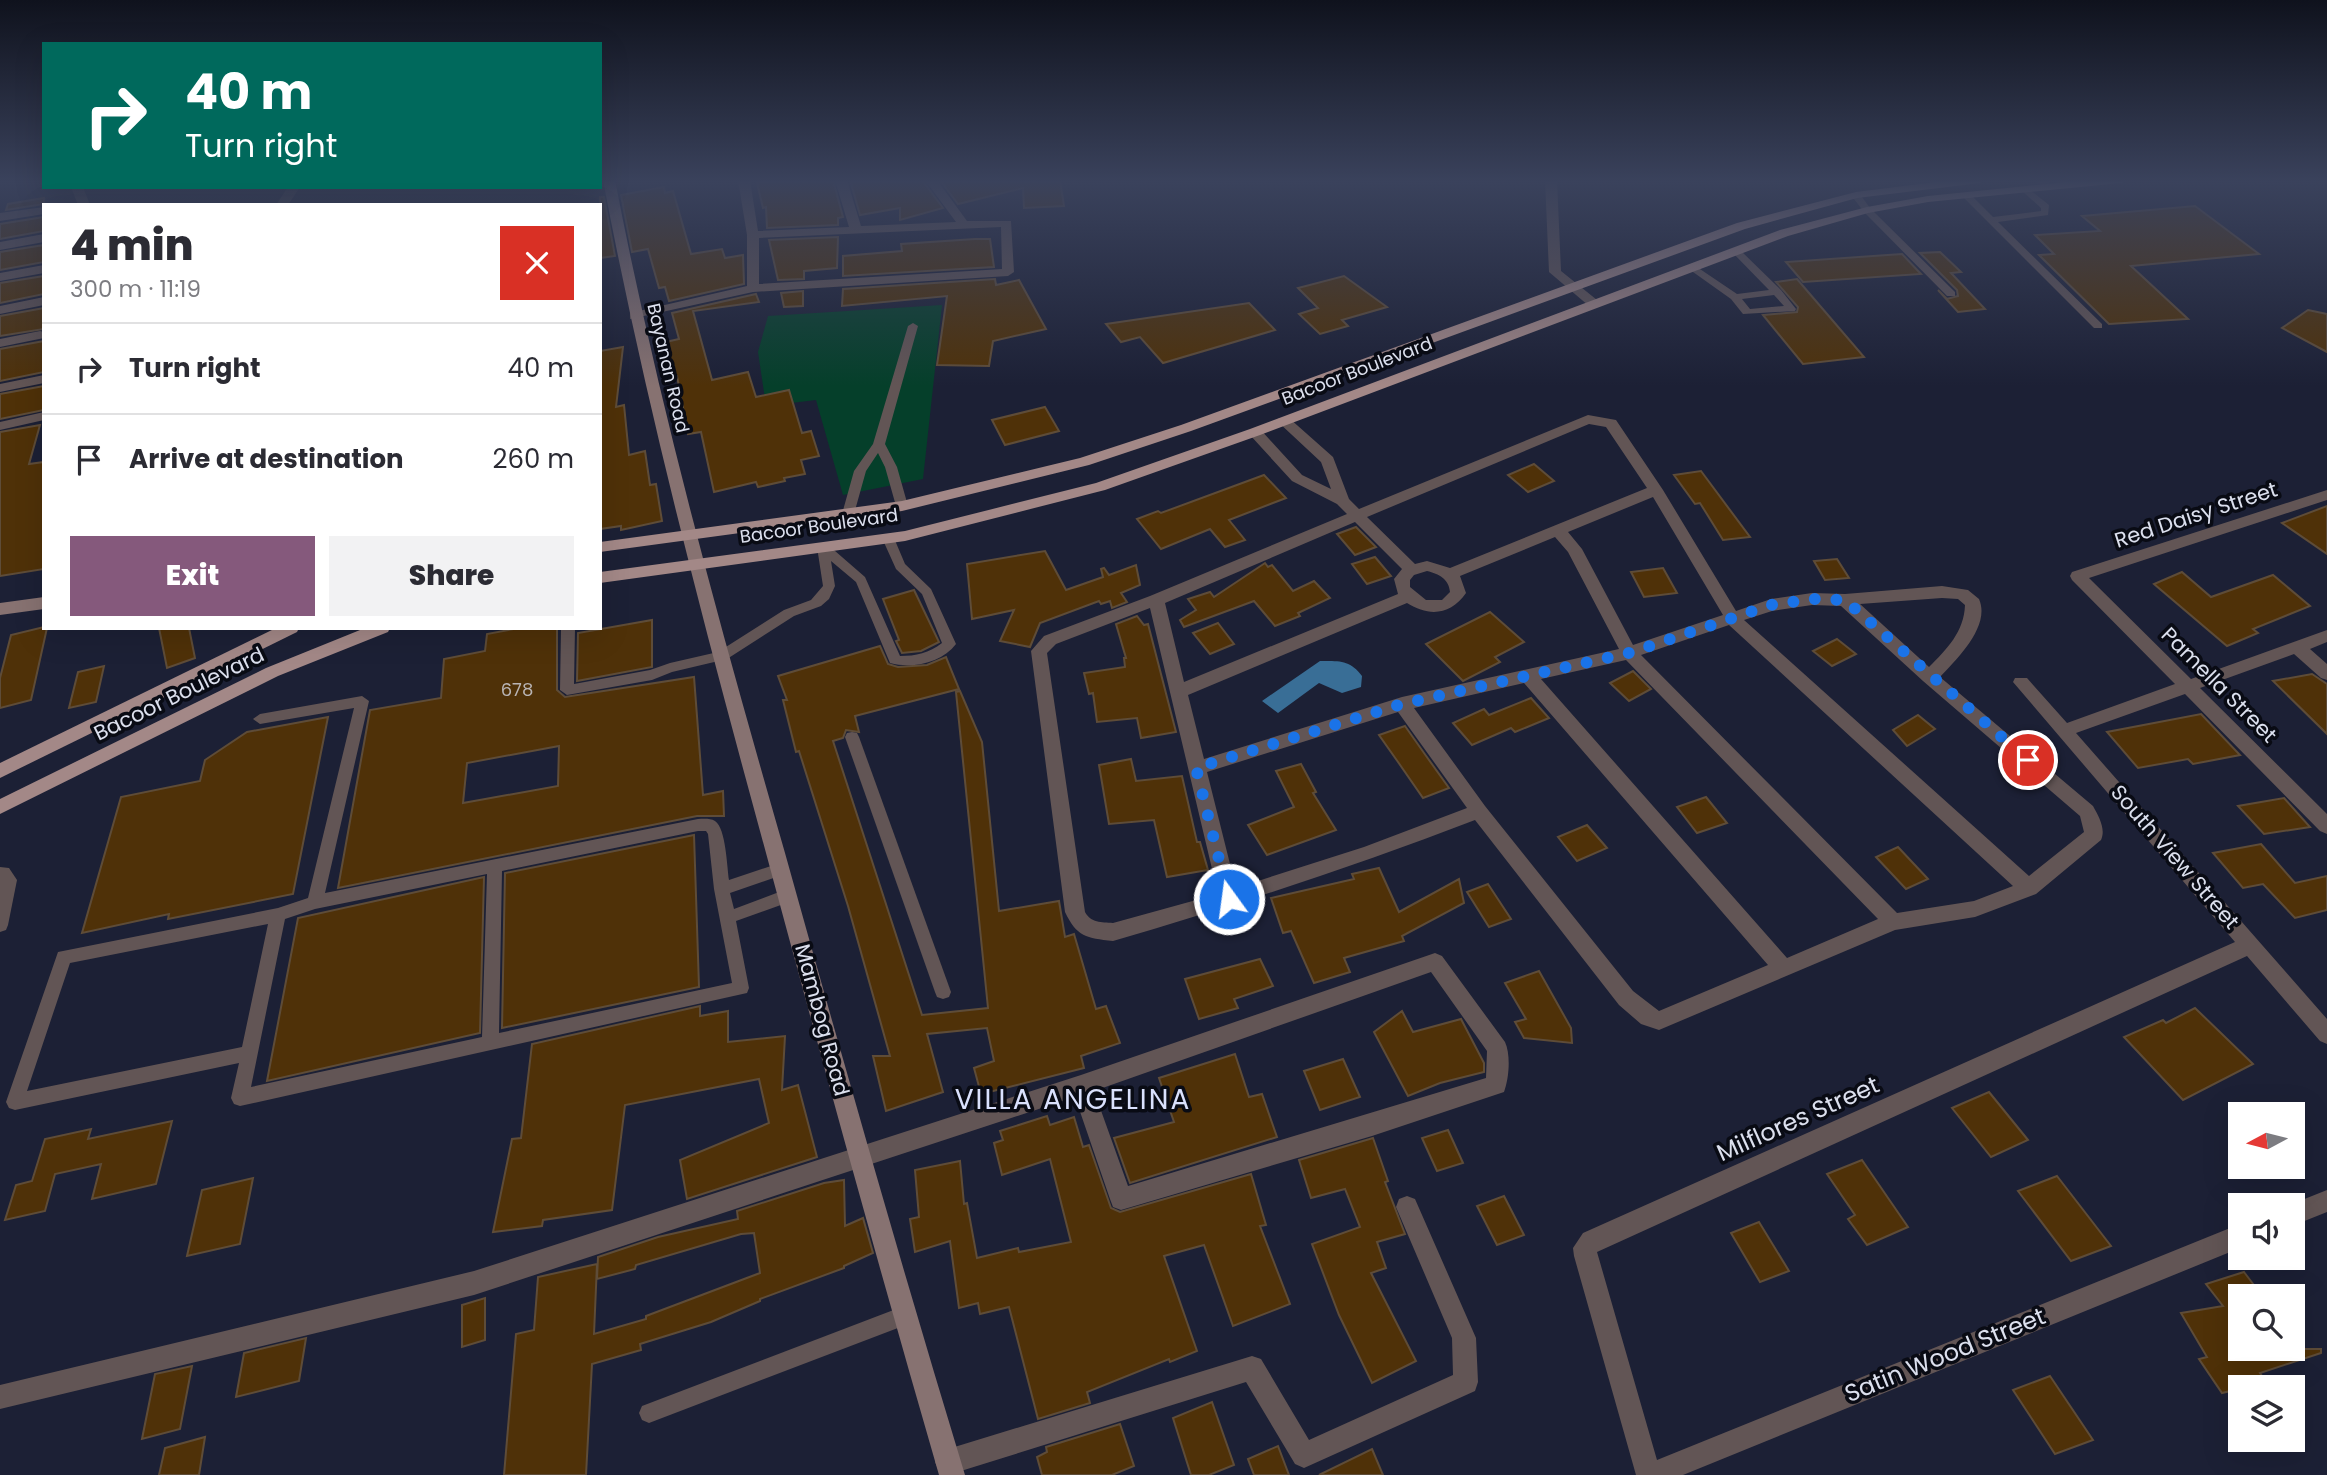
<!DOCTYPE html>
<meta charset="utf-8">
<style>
:root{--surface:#fff;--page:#f2f2f3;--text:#2b2b33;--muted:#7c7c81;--line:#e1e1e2;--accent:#85597c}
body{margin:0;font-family:Poppins,sans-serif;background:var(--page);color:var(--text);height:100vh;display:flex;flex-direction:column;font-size:26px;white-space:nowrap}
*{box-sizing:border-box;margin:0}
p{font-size:23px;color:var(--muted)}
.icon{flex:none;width:38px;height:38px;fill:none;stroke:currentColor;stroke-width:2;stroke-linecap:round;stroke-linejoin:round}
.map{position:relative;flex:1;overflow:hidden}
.drawer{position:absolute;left:42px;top:203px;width:560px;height:427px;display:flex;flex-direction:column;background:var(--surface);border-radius:0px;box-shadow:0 7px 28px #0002}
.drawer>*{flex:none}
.guide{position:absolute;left:42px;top:42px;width:560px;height:147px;border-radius:0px;box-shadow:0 7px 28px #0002;background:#00695c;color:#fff;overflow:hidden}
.needle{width:46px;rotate:263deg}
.fabs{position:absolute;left:2228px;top:1102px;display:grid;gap:14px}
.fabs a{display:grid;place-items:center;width:77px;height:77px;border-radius:0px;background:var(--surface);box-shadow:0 7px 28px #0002;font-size:35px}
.pin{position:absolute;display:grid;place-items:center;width:60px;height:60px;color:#fff;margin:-30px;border:4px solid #fff;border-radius:50%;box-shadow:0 2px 7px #0007}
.me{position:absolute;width:77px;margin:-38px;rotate:346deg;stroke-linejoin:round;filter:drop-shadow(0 0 5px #0008)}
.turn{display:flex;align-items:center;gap:24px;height:147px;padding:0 28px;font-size:32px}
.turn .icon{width:91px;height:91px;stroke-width:2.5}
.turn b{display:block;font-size:49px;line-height:60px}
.round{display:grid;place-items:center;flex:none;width:74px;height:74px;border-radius:0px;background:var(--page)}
.summary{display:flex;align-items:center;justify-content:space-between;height:119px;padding:0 28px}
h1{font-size:42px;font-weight:800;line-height:52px}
.action{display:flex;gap:14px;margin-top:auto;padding:14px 28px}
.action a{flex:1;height:80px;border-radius:0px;background:var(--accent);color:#fff;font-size:28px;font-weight:800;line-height:80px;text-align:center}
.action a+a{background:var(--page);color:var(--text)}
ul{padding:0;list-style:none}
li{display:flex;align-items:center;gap:21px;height:91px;padding:0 28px;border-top:2px solid var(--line)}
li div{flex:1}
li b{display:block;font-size:26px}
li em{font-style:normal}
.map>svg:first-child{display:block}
</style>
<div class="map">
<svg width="2327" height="1475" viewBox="0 0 2327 1475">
<rect width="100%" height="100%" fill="#1c2035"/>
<path fill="#053f2a" d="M942,305L923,479L843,495L816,400L766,406L758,352L768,316Z"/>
<path fill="#396e96" d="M1320,661C1340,661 1350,660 1362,676L1361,687L1342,693L1319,683L1278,713L1262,701Z"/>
<g fill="#4f3108" stroke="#5e4c38" stroke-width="2" fill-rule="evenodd">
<path d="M775,180H833L843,217L838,218V225L767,228L766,207L763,208L757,183Z"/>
<path d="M850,180H922L943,208L900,220V208L860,215Z"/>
<path d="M940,180H1060L1064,206L1024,208L1023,188L958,204Z"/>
<path d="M664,187L665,193L673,191L691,254L722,249L725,258L743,255L744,284L669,301L665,287L659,288L648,249L632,252L621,195Z"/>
<path d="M600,197H604L615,256L600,258Z"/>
<path d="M44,198V204L6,210L8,204Z"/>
<path d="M2195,206L2259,254L2131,266L2188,319L2109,324L2039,255L2054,254L2035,235L2100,231L2082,216Z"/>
<path d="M44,217V231L0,239V224Z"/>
<path d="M838,237L837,268L804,271V279L778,280L769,240Z"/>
<path d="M975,239H990L994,267L843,276V256L902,251L901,244Z"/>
<path d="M44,245V262L0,270V252Z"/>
<path d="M1940,252L1961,272L1951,273L1985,309L1958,312L1938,290L1947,299L1958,296L1957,290L1920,253Z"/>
<path d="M1902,254L1921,274L1803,282L1786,262Z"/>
<path d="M44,276V294L0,303V283Z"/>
<path d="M1344,276L1387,307L1342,320L1348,326L1320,334L1299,314L1318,308L1298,288Z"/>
<path d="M995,279L996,285L1019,280L1046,329L993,341L989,366L937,365L947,296L842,306L843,289Z"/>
<path d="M1797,279L1864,357L1803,364L1763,315L1797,312L1798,307L1776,282Z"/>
<path d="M803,291V306L784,307L781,293Z"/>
<path d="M756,294L759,302L693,311L712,380L748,372L756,397L789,390L802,433L811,431L819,456L801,460L805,474L784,478L785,481L758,487L756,482L714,492L701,432L688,434L677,376L669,377L661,343L679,339L672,313Z"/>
<path d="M1249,303L1275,330L1163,363L1140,337L1121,342L1106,324Z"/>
<path d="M44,308V329L0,336V316Z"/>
<path d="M2308,310L2327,314V352L2282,328Z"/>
<path d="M44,341V372L0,381V349Z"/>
<path d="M623,347L616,407L624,405L629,455L645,451L650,485L656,484L662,521L621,530V526L600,529V351Z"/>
<path d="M44,386V410L0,419V394Z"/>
<path d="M1045,407L1059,431L1005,445L992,420Z"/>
<path d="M40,425L29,464L44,462V569L0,576V432Z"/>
<path d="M1534,464L1554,481L1528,492L1508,475Z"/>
<path d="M1701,471L1750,537L1723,540L1700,503L1695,504L1674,475Z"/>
<path d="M1264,475L1286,498L1229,520L1245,540L1225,547L1210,529L1161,549L1137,519L1158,511L1161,513Z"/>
<path d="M2327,506V554L2282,523Z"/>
<path d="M1356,527L1376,547L1355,555L1337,534Z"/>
<path d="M1045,551L1066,590L1103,577L1101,569L1104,568L1109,575L1136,565L1140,585L1121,593L1127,602L1112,608L1110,601L1101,604L1099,601L1040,623L1030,647L1000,641L1014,610L972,619L967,564Z"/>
<path d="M1375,557L1391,576L1367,584L1352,564Z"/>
<path d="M1837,559L1849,578L1825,580L1814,561Z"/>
<path d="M1265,563L1268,567L1272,565L1293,591L1314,581L1330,598L1298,613L1300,616L1275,626L1254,601L1184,627L1180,620L1196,610L1188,599L1210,592L1214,597Z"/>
<path d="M1663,568L1677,593L1644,597L1631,572Z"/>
<path d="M2182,572L2211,597L2273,575L2310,606L2253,629L2258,633L2227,646L2154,584Z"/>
<path d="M914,590L939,642L921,651L902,653L896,641L899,640L883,599Z"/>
<path d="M1490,612L1524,642L1495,657L1500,662L1463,681L1426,644Z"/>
<path d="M1137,616L1144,625L1148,624L1176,732L1141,738L1137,718L1097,722L1093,693L1089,694L1084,673L1125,667L1124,658H1126L1116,624Z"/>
<path d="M652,620V667L577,681L578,633Z"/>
<path d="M1218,623L1234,644L1210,654L1193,633Z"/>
<path d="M44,627L47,628L31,700L0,708V678L11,635Z"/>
<path d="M159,628H189L195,658L167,668Z"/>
<path d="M519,628H557V690L565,697L694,677L703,795L723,791L724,816H697L338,888L370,710L441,698L444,659L485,651L487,634ZM559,746L558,786L463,803L467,763Z"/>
<path d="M1837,639L1856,654L1832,666L1813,651Z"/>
<path d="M880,646L888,664L898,667L927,665L946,657L959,689L855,716L859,732L846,730L843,738L833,741L922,1015L988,1008L956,692L960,691L982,742L999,911L1059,901L1065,937L1074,934L1096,1009L1106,1006L1120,1043L1081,1056L1084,1068L981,1094L974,1068L994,1061L987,1028L927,1034L943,1092L886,1111L873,1056H890L848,906L799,751L796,752L783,700H787L778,676Z"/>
<path d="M104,666L96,702L69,708L78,672Z"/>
<path d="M1633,671L1651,689L1629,701L1610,683Z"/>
<path d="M2312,674L2327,684V734L2273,681Z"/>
<path d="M1531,698L1549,718L1515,732L1511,728L1472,745L1453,723L1484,709L1489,715Z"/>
<path d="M2201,714L2240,755L2193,764L2188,759L2138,768L2107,732Z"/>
<path d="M1918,715L1935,729L1907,746L1893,730Z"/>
<path d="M328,717L293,894L168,919L169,914L82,933L121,797L200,781L205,760L247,732Z"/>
<path d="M1405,726L1424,753L1449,788L1423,798L1398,762L1379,735Z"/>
<path d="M1131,759L1136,781L1182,776L1197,842H1200L1208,870L1167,877L1154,820L1109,824L1099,765Z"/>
<path d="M1301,764L1316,792L1313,793L1336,830L1267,855L1248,825L1294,807L1276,771Z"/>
<path d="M1706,797L1727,823L1697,833L1677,807Z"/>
<path d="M2284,798L2310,827L2264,834L2238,806Z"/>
<path d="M1587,825L1607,848L1577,861L1558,837Z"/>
<path d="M694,835L699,987L502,1028L505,873Z"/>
<path d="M2261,844L2295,883L2327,876V910L2295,918L2263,884L2243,888L2213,853Z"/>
<path d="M1898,847L1928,879L1906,889L1876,857Z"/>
<path d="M1379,868L1399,912L1459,879L1464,903L1402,936L1404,941L1344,958L1350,972L1314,983L1291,931L1283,933L1271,898L1354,879L1352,874Z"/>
<path d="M484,877L480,1033L267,1081L298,918Z"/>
<path d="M1488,884L1511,919L1489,927L1467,892Z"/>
<path d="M1260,959L1273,986L1234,999L1238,1008L1199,1019L1185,979Z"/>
<path d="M1539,971L1571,1028L1572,1043L1524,1038L1515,1022L1526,1019L1505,983Z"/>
<path d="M700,1006V1016L728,1011V1042L785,1036L782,1090L798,1085L817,1157L687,1199L680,1160L769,1123L759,1079L625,1105L612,1210L543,1220L542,1226L493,1232L512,1139L521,1138L532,1044Z"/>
<path d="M2195,1008L2253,1064L2183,1100L2124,1037L2163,1020L2166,1023Z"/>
<path d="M1402,1011L1413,1032L1461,1019L1484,1063V1072L1440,1083L1408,1096L1374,1032Z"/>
<path d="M1235,1054L1249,1097L1262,1094L1277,1137L1130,1183L1114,1138L1174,1122L1159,1078Z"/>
<path d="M1343,1059L1360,1097L1320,1110L1304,1071Z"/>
<path d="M1989,1092L2028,1140L1991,1157L1952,1108Z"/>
<path d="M1047,1116L1050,1125L1074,1117L1083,1147L1089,1145L1111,1208L1120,1212L1251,1174L1266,1225L1260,1226L1290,1304L1233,1326L1204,1245L1164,1256L1197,1351L1170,1362L1169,1359L1087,1392L1090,1403L1038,1419L1009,1307L980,1314L978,1303L959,1308L950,1241L915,1252L910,1219L919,1217L915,1170L960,1161L964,1204L967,1203L977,1258L1018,1248L1019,1252L1071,1242L1050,1159L1002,1175L994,1143L1003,1140L1000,1131Z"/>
<path d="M172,1121L156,1184L92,1199L101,1164L55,1174L45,1211L5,1220L16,1185L32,1181L45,1139L91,1129L88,1139Z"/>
<path d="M1448,1130L1463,1163L1437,1171L1422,1138Z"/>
<path d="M1373,1138L1388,1181L1385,1182L1405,1234L1377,1242L1386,1268L1371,1273L1416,1361L1372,1383L1339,1315L1312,1244L1360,1227L1345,1189L1311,1198L1299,1160Z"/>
<path d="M1862,1160L1908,1227L1867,1245L1848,1219L1855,1215L1827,1174Z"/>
<path d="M2057,1176L2111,1246L2071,1261L2018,1191Z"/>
<path d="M253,1178L240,1244L187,1256L202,1190Z"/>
<path d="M844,1180L845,1226L863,1218L873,1253L844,1266V1268L760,1299V1301L711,1322L640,1344L641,1350L592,1364L586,1475H504L516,1334L534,1330L538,1277L597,1264L594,1334L646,1319V1316L760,1273L754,1233L741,1234L636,1265L635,1269L597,1279L598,1257L658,1237L738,1219L737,1211L824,1183Z"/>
<path d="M1504,1196L1524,1235L1497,1245L1477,1206Z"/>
<path d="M1759,1222L1789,1271L1760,1282L1731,1233Z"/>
<path d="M2244,1272L2263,1297H2240V1349H2321V1353L2260,1373L2266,1382L2222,1393L2199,1359L2207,1357L2181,1313L2223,1306L2206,1284Z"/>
<path d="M485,1298V1340L462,1347V1305Z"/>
<path d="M306,1338L299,1381L236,1397L244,1353Z"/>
<path d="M192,1366L180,1429L142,1439L155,1374Z"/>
<path d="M2050,1376L2093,1440L2055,1454L2013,1390Z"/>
<path d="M1212,1402L1234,1465L1209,1475H1191L1173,1418Z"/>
<path d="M1120,1424L1134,1466L1112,1475H1042L1037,1457L1047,1452L1046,1447Z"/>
<path d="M205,1437L199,1475H159L165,1448Z"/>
<path d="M1278,1446L1289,1475H1254L1248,1459Z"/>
<path d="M1372,1449L1383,1475H1319Z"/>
</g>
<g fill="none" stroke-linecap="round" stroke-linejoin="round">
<g fill="#625555" fill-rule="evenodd">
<path d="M2034,180H2045L2054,187L2046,189Z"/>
<path d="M2025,186L2049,205L2048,215L1998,222L2102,324V328H2094L1962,196L1970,194L1993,217L2041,211V208L2020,189Z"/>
<path d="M1853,193H1859L1870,208L1955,292V296H1947L1864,212L1851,195Z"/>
<path d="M1732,248H1738L1781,290L1796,309L1795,311L1743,314L1731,299L1686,267L1694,265L1737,294L1769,290L1732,252ZM1774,295L1784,306L1750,309L1742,299Z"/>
<path d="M913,323L918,326L885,444L897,467L908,506L902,510L896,506L885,467L878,453L866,471L854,514L848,518L844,517L842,514L854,471L873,444L908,326Z"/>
<path d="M888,534L894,538L905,564L931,589L956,644C942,663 912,669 890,663L856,582L831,561L835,586L829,599L821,606L794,616L727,659L672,672L652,680L567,695L560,690L561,628H575L574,684L650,670L670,663L718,652L784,610L811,600L823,586L817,547L823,543L827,544L865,577L900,656C916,656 929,653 942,643L922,594L896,569L882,538Z"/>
<path d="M362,696L369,701L325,893L698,819C703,819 710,818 715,821C726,828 727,867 729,880L780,863L785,864L788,869L785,874L730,893L734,909L787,889L792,891L795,896L792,901L736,921L749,988L747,993L240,1106L234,1104L231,1098L239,1063L15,1110L9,1108L6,1102L58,952L278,908L308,898L354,708L260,724L253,719L260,714ZM698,831H706L708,834L714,889L732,983L499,1033L502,871ZM487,874L482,1037L251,1087L285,919L315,909ZM268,924L242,1047L27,1091L70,963Z"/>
<path d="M852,732L857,733L859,737L951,992L949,997L943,999L937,997L935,992L845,737L847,733Z"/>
<path d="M0,867L9,868L17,880L8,925L6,930L0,932Z"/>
<path d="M904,1306L911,1309L914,1316L911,1323L649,1423L642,1420L639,1413L642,1406Z"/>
</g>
<g fill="#625555" fill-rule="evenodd">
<path d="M738,180H750L758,231L849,227L835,180H847L861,226L956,222L925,180H937L967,221H1011L1014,272L1008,276L753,292L630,319V313L747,286V235ZM1001,227L1002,269L759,284V238Z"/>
<path d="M1545,180H1557L1561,271L1597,300V306H1589L1549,272Z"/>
<path d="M71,187H83L90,205H78Z"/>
<path d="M288,187H300L288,205H276Z"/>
<path d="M44,207V214L0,221V213Z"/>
<path d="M44,234V242L0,250V242Z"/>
<path d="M44,265V273L0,281V273Z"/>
<path d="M44,297V305L0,314V306Z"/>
<path d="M40,331L44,332V338L0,347V339Z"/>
<path d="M44,375V383L0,392V384Z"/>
<path d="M44,412V420L0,430V422Z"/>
<path d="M1588,415L1616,420L1663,490L1736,611L1771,599L1812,593L1845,594L1942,586L1968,590L1979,599C1991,626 1957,659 1940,677L2093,806C2099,817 2106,829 2101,840L2036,894L1975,917L1895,930L1659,1030L1641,1024L1619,1005L1475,820C1356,866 1236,905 1113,941C1086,938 1077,937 1065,912L1031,651L1044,636L1150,596L1347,514L1337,504L1292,481L1250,435V429H1260L1302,475L1331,489L1321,462L1277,421L1279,418H1289L1333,457L1349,499L1359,509ZM1589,424L1606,427L1647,488L1450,568L1427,561L1415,564L1367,517ZM1653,497L1723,615L1633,645L1582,549L1568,532ZM1355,522L1402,569L1394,579L1398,594L1184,682L1165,603ZM1555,537L1568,552L1619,649L1402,697L1204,759L1188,695L1407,603C1429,617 1451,615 1466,593L1460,576ZM1427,571C1439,574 1449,579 1450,592L1442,600H1426L1410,587V580L1414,575ZM1942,598L1958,599L1965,605C1964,632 1947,649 1929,667L1860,604ZM1812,605L1841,606L1923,681L2080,816L2084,832L2029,876L1744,620L1772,611ZM1150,608L1218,894L1113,923C1101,922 1091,923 1085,912L1047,653L1056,644ZM1729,625L2013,886L1974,901L1897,913L1641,655ZM1626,660L1878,919L1787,958L1541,679ZM1524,683L1768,965L1659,1011L1633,991L1485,806L1414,708ZM1398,712L1467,808L1364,847L1236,888L1207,772Z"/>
<path d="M2327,490V500L2089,578L2191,679L2327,630V642L2310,649L2327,664V680L2321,678L2294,654L2200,688L2327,814V834L2320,831L2185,694L2076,733L2327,1019V1044L2320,1041L2247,956L1597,1252L1657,1460L2240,1224V1248L1683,1475H1636L1574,1256L1573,1248L1583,1233L2235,942L2013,682L2015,678H2027L2067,723L2175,684L2072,580L2070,576L2072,572Z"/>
<path d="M1435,953L1442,956L1505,1042C1511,1055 1509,1079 1504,1092L1372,1136L1121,1210L1113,1207L1110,1199L1075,1097L474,1295L0,1409V1385L474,1271L1081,1075ZM1431,972L1487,1051L1486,1078L1128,1186L1094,1091Z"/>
<path d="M2327,1190V1212L2292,1226V1206H2287Z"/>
<path d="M1407,1196L1415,1199L1476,1338L1478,1382L1475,1391L1304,1468L1295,1464L1246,1382L948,1475L939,1471L935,1462L939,1453L948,1449L1252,1356L1261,1359L1309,1440L1453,1375L1452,1338L1396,1207L1399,1199Z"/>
</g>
<g fill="#877271" fill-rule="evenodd">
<path d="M603,180H615C659,408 721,630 785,853C843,1061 902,1268 965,1475H939C879,1268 822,1061 766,853C705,630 646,407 603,180Z"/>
<path d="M44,597V609L0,615V603Z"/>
</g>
<g fill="#a38887" fill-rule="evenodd">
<path d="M1952,180H1986L1980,183L1857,198L1745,229L1191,431L1089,465L902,511L600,552V542L902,501L1080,458L1181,425L1737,223L1856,192Z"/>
<path d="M2087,180H2127L2121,183L1928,202L1868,213L1788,236L1260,435L1105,490L905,541L600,583V572L905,531L1096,483L1250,429L1780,230L1867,207L1928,196Z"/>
<path d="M276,628H299L297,632L0,778V763Z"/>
<path d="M365,628H390L388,632L278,676L0,814V799L266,668Z"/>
</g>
</g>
<linearGradient id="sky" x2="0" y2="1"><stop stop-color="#0f121d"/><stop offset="0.47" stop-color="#3a425c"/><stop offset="1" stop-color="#3a425c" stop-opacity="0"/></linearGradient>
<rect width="2327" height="386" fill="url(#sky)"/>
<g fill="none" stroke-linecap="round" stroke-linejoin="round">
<path stroke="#1a73e8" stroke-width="12" stroke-dasharray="0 21.6" d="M1229,899L1196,768L1402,704L1629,653L1771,605L1812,599L1845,600L2028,760"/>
</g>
<g text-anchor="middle" stroke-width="7" stroke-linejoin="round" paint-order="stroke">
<g font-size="18" fill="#dce0ee" stroke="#090b14">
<text transform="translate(668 368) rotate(77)" y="6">Bayanan Road</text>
<text transform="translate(1357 371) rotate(-21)" y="6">Bacoor Boulevard</text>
<text transform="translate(819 526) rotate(-8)" y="6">Bacoor Boulevard</text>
</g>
<g font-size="18" fill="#b9b4b4">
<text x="517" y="696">678</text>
</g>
<g font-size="21" fill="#dce0ee" stroke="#090b14">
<text transform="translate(2196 515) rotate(-18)" y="7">Red Daisy Street</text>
<text transform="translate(2219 685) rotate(45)" y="7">Pamella Street</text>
<text transform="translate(179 694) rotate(-26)" y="7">Bacoor Boulevard</text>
<text transform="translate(2175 857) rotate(49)" y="7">South View Street</text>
<text transform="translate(822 1020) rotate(75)" y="7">Mambog Road</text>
</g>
<g font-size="24" fill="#dce0ee" stroke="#090b14">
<text transform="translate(1798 1119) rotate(-24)" y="8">Milflores Street</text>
<text transform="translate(1945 1355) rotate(-22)" y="8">Satin Wood Street</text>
</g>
<g font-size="28" letter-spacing="2" fill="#dae1fd" stroke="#090b14">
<text x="1073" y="1109">VILLA ANGELINA</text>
</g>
</g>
</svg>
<div class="fabs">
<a><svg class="needle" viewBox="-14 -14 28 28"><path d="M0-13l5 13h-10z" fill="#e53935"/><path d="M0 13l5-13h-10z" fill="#7c7c81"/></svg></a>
<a><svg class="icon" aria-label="sound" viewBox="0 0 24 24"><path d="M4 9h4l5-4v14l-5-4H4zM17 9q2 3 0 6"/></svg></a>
<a><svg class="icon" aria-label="search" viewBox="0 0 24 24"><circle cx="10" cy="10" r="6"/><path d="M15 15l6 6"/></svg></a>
<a><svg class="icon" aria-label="layers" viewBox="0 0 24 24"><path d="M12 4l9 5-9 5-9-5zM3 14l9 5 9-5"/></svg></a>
</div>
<div class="pin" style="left:2028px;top:760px;background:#d93025"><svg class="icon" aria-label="arrive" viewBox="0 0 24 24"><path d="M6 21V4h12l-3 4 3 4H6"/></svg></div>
<svg class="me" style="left:1229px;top:899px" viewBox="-20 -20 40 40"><circle r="17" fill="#1a73e8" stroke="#fff" stroke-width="3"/><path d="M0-11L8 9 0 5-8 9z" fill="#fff"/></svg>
<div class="guide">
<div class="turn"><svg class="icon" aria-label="right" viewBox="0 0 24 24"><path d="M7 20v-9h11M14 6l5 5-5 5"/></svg><div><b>40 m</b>Turn right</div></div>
</div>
<section class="drawer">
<div class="summary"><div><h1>4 min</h1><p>300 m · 11:19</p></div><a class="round" style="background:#d93025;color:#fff"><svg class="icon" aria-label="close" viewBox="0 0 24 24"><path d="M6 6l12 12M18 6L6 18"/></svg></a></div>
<ul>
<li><svg class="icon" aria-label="right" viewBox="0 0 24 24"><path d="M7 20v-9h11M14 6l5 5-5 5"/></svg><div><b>Turn right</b></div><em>40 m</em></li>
<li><svg class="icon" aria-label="arrive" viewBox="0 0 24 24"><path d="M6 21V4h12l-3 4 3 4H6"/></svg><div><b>Arrive at destination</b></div><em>260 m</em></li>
</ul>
<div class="action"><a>Exit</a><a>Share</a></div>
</section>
</div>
